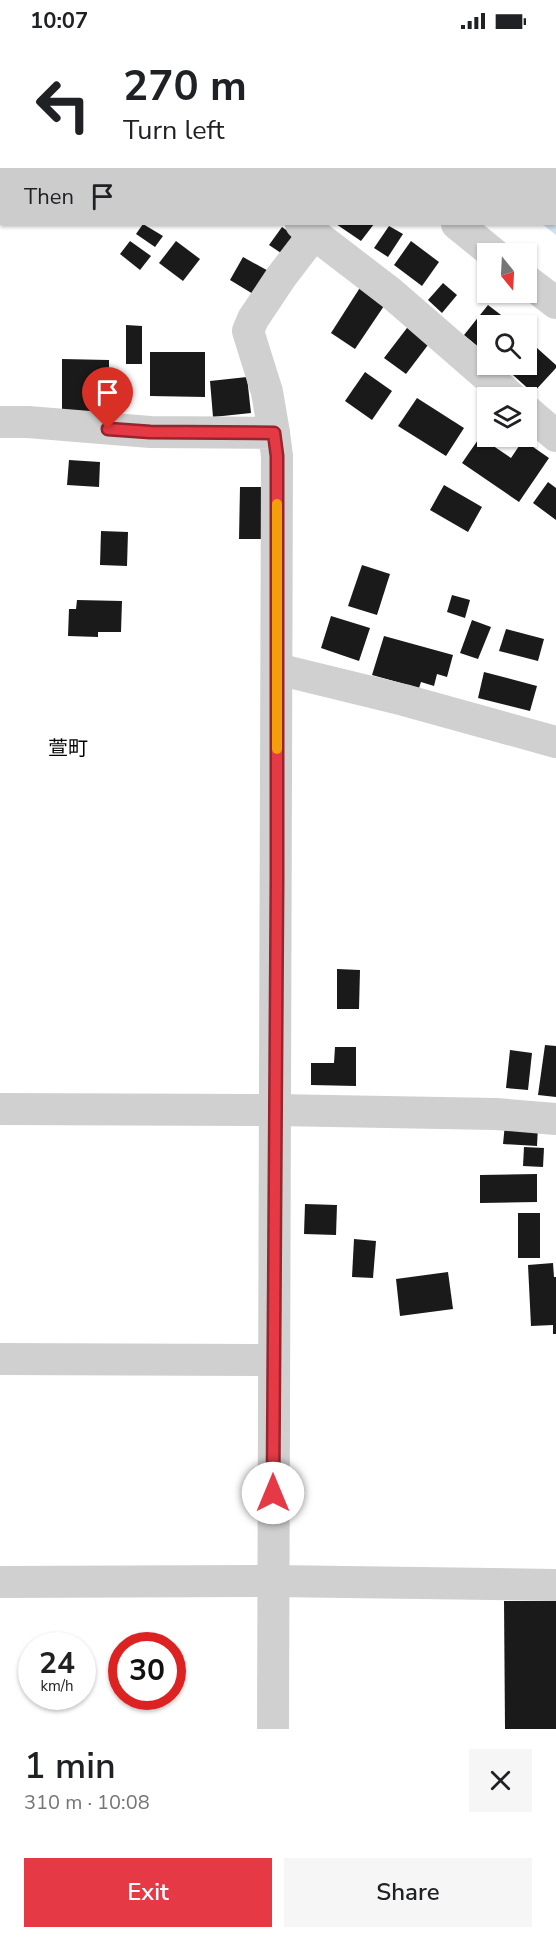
<!DOCTYPE html>
<meta charset="utf-8">
<style>
:root{--surface:#fff;--page:#f6f6f6;--text:#202124;--muted:#757577;--accent:#e63946}
body{margin:0;font-family:"Nunito Sans","Noto Sans JP",sans-serif;background:var(--page);color:var(--text);height:100vh;display:flex;flex-direction:column;font-size:22px;white-space:nowrap}
*{box-sizing:border-box;margin:0}
p{font-size:20px;color:var(--muted)}
.icon{flex:none;width:33px;height:33px;fill:none;stroke:currentColor;stroke-width:2;stroke-linecap:round;stroke-linejoin:round}
.map{position:relative;height:1687px;overflow:hidden}
.details{display:flex;flex-direction:column;background:var(--surface);flex:1}
.details>*{flex:none}
.guide{position:absolute;left:0px;top:0px;width:556px;height:183px;box-shadow:0 2px 4px #0004;background:#fff;color:var(--text);overflow:hidden}
.needle{width:39px;rotate:162deg}
.buttons{position:absolute;left:477px;top:201px;display:grid;gap:12px}
.buttons a{display:grid;place-items:center;width:60px;height:60px;border-radius:0px;background:var(--surface);box-shadow:0 2px 4px #0004;font-size:30px}
.speed{position:absolute;left:18px;top:1590px;display:flex;gap:12px;font-size:30px;font-weight:700;text-align:center}
.speed>*{display:grid;place-content:center;width:78px;height:78px;border-radius:50%;background:var(--surface);box-shadow:0 2px 4px #0004;line-height:1}
.speed small{font-size:15px;font-weight:400}
.speed .limit{border:9px solid #d22;background:#fff;color:#111}
.pin{position:absolute;display:grid;place-items:center;width:51px;height:51px;color:#fff;margin:-62px -26px;border-radius:50% 50% 50% 0;rotate:-45deg;box-shadow:0 0 6px #0007}
.pin .icon{rotate:45deg}
.me{position:absolute;width:66px;margin:-33px;rotate:0deg;stroke-linejoin:round;filter:drop-shadow(0 0 4px #0008)}
.turn{display:flex;align-items:center;gap:21px;height:126px;padding:0 24px;font-size:27px}
.turn .icon{width:78px;height:78px;stroke-width:2.5}
.turn b{display:block;font-size:42px;line-height:51px}
.then{display:flex;align-items:center;height:57px;padding:0 24px;background:#0003;gap:12px;font-size:22px}
.round{display:grid;place-items:center;flex:none;width:63px;height:63px;border-radius:0px;background:var(--page)}
.headline{display:flex;align-items:center;justify-content:space-between;height:102px;padding:0 24px}
h1{font-size:36px;font-weight:600;line-height:45px}
.cta{display:flex;gap:12px;margin-top:auto;padding:12px 24px}
.cta a{flex:1;height:69px;border-radius:0px;background:var(--accent);color:#fff;font-size:24px;font-weight:600;line-height:69px;text-align:center}
.cta a+a{background:var(--page);color:var(--text)}
.status{display:flex;justify-content:space-between;align-items:center;height:42px;padding:0 30px;background:var(--surface);direction:ltr}
.status svg{height:16px;fill:currentColor}
.map>svg:first-child{display:block}
</style>
<div class="status"><b>10:07</b><svg viewBox="0 0 49 12"><path d="M0 12V9h3v3zM5 12V6h3v6zM10 12V3h3v9zM15 12V0h3v12zM26 1h20v11H26zM47 4h2v5h-2z"/></svg></div>
<div class="map">
<svg width="556" height="1687" viewBox="0 0 556 1687">
<rect width="100%" height="100%" fill="#fff"/>
<path fill="#cfe2ee" d="M320,0H556V193L542,182H555V2Z"/>
<g fill="#1a1a1a">
<path d="M143,182L163,194L155,205L136,192Z"/>
<path d="M336,182H374L361,199Z"/>
<path d="M389,184L403,192L388,215L374,206Z"/>
<path d="M282,185L299,197L287,215L269,203Z"/>
<path d="M130,199L151,214L140,228L120,212Z"/>
<path d="M176,199L200,217L183,239L159,221Z"/>
<path d="M411,199L439,220L422,244L394,223Z"/>
<path d="M243,215L272,231L258,255L230,238Z"/>
<path d="M443,241L457,253L442,271L428,258Z"/>
<path d="M361,244L386,261L355,307L331,291Z"/>
<path d="M488,263L505,276L500,284H488V299L481,307L464,293Z"/>
<path d="M410,282L431,299L406,332L384,316Z"/>
<path d="M126,283L142,284V322H126Z"/>
<path d="M537,306L556,323V326L533,351L513,333L522,322H526V318Z"/>
<path d="M150,310H205V355L150,354Z"/>
<path d="M62,317L109,318V370H62Z"/>
<path d="M365,330L392,349L372,378L345,359Z"/>
<path d="M247,335L251,371L213,375L210,339Z"/>
<path d="M417,356L464,386L446,414L398,384Z"/>
<path d="M480,395L511,416L523,398L549,416L519,460L462,421Z"/>
<path d="M69,418L100,420L99,445L67,443Z"/>
<path d="M548,440L556,446V478L533,461Z"/>
<path d="M444,443L482,465L468,490L430,468Z"/>
<path d="M240,445H268L267,497H239Z"/>
<path d="M101,489L128,490L127,524L100,523Z"/>
<path d="M362,523L390,532L377,573L348,564Z"/>
<path d="M452,553L470,558L465,576L447,570Z"/>
<path d="M77,558L122,559L121,590H98V595L68,594L69,567H76Z"/>
<path d="M331,574L370,586L359,619L321,606Z"/>
<path d="M472,578L491,585L478,617L460,611Z"/>
<path d="M506,587L544,597L538,619L499,609Z"/>
<path d="M384,594L453,613L447,635L437,632L434,644L421,640L419,646L372,633Z"/>
<path d="M484,630L537,644L530,669L478,656Z"/>
<path d="M337,927L360,928L359,967H337Z"/>
<path d="M545,1003L556,1004V1055L538,1053Z"/>
<path d="M335,1005H356V1044L311,1043V1021H334Z"/>
<path d="M510,1008L532,1011L528,1048L506,1046Z"/>
<path d="M505,1082L538,1084L537,1104L503,1102Z"/>
<path d="M524,1105L544,1106L543,1125L523,1124Z"/>
<path d="M537,1132V1160L480,1161V1133Z"/>
<path d="M305,1162L337,1163L336,1193L304,1192Z"/>
<rect x="518" y="1171" width="22" height="45"/>
<path d="M354,1197L376,1199L373,1236L352,1235Z"/>
<path d="M553,1221L554,1235H556V1292H553V1283L531,1284L528,1223Z"/>
<path d="M448,1230L453,1267L400,1274L396,1237Z"/>
<path d="M504,1559H556V1687H505Z"/>
</g>
<g fill="none" stroke-linecap="round" stroke-linejoin="round">
<g stroke="#d0d0d0" stroke-width="32">
<path d="M73,0L75,2"/>
<path d="M234,0L236,2"/>
<path d="M301,182L391,251L512,356"/>
<path d="M457,182L494,212"/>
<path d="M526,238L556,261"/>
<path d="M526,368L556,394"/>
<path d="M0,380H28L150,390L274,391L277,414L273,1687"/>
<path d="M274,391L267,350L248,289L253,277L281,235L314,192"/>
<path d="M277,627L404,658L556,700"/>
<path d="M0,1067L276,1068L496,1072L556,1077"/>
<path d="M0,1317L274,1318"/>
<path d="M0,1540L273,1539L556,1543"/>
</g>
</g>
<g fill="none" stroke-linecap="round" stroke-linejoin="round">
<g stroke="#96252e" stroke-width="15">
<path id="route" d="M108,387L150,390L274,391L277,414V837L273,1451"/>
</g>
<use href="#route" stroke="#e63946" stroke-width="10"/>
<path stroke="#f59e0b" stroke-width="10" d="M277,462V707"/>
</g>
<g text-anchor="middle" stroke-width="6" stroke-linejoin="round" paint-order="stroke">
<g font-size="20" fill="#000" stroke="#fff">
<text x="68" y="713">萱町</text>
</g>
</g>
</svg>
<div class="buttons">
<a><svg class="needle" viewBox="-14 -14 28 28"><path d="M0-13l5 13h-10z" fill="#e53935"/><path d="M0 13l5-13h-10z" fill="#757577"/></svg></a>
<a><svg class="icon" aria-label="search" viewBox="0 0 24 24"><circle cx="10" cy="10" r="6"/><path d="M15 15l6 6"/></svg></a>
<a><svg class="icon" aria-label="layers" viewBox="0 0 24 24"><path d="M12 4l9 5-9 5-9-5zM3 14l9 5 9-5"/></svg></a>
</div>
<div class="speed"><div>24<small>km/h</small></div><div class="limit">30</div></div>
<div class="pin" style="left:108px;top:387px;background:#d93025"><svg class="icon" aria-label="arrive" viewBox="0 0 24 24"><path d="M6 21V4h12l-3 4 3 4H6"/></svg></div>
<svg class="me" style="left:273px;top:1451px" viewBox="-20 -20 40 40"><circle r="19" fill="#fff"/><path d="M0-13L10 11 0 6-10 11z" fill="#e63946"/></svg>
<div class="guide">
<div class="turn"><svg class="icon" aria-label="left" viewBox="0 0 24 24"><path d="M17 20v-9H6M10 6l-5 5 5 5"/></svg><div><b>270 m</b>Turn left</div></div>
<div class="then">Then<svg class="icon" aria-label="arrive" viewBox="0 0 24 24"><path d="M6 21V4h12l-3 4 3 4H6"/></svg></div>
</div>
</div>
<section class="details">
<div class="headline"><div><h1>1 min</h1><p>310 m · 10:08</p></div><a class="round"><svg class="icon" aria-label="close" viewBox="0 0 24 24"><path d="M6 6l12 12M18 6L6 18"/></svg></a></div>
<div class="cta"><a>Exit</a><a>Share</a></div>
</section>
